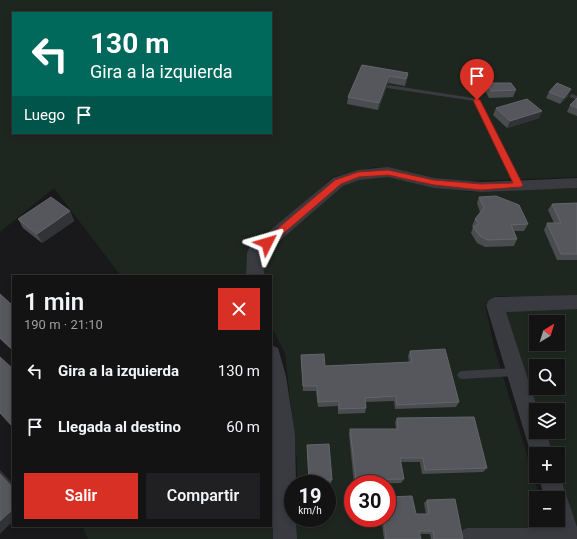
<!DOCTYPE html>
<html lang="es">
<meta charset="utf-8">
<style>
:root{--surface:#131314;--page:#202022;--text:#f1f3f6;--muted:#9d9ea0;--line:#323234;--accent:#d93025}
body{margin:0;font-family:Roboto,sans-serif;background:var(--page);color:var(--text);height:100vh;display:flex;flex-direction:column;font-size:15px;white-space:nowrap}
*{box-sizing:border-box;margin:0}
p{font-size:13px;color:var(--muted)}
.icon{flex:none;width:22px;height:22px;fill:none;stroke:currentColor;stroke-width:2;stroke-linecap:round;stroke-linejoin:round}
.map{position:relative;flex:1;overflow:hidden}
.side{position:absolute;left:12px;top:275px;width:260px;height:252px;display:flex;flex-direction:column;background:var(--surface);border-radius:0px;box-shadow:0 2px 6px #0003,0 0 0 1px var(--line)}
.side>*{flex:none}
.banner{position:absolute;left:12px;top:12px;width:260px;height:122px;border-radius:0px;box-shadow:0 2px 6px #0003,0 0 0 1px var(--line);background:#00695c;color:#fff;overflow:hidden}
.needle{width:26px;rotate:38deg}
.buttons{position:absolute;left:529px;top:315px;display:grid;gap:8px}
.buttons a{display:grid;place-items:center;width:36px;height:36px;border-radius:0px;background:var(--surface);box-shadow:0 2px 6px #0003,0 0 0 1px var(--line);font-size:20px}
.speed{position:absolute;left:284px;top:475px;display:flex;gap:8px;font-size:20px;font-weight:700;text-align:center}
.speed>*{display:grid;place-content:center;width:52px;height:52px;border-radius:50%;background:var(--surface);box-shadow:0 2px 6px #0003,0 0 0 1px var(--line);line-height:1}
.speed small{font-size:10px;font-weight:400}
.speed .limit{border:6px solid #d22;background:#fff;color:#111}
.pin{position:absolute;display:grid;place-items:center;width:34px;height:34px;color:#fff;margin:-41px -17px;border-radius:50% 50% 50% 0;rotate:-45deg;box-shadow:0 0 4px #0007}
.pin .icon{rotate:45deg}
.me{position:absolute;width:44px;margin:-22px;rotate:50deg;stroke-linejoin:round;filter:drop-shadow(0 0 3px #0008)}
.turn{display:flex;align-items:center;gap:14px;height:84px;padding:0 12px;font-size:18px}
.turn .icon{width:52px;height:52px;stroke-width:2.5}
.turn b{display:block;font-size:28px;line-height:34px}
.then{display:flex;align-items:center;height:38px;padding:0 12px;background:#0003;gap:8px;font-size:15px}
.round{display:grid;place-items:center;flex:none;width:42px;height:42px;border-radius:0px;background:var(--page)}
.summary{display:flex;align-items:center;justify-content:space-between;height:68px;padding:0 12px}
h1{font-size:24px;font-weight:600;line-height:30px}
.primary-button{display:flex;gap:8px;margin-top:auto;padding:8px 12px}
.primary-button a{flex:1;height:46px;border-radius:0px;background:var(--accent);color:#fff;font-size:16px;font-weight:600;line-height:46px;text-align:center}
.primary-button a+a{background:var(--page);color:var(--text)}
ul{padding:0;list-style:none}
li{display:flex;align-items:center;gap:12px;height:56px;padding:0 12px}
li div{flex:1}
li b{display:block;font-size:15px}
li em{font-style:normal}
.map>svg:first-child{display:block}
</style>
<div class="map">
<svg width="577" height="539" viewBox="0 0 577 539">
<rect width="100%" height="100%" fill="#19191b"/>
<g fill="#1e271f" fill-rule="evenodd">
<path d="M0,0H577V177L469,181L437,179L375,167L333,177L250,250V276H121L54,188L0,232ZM13,13H271V133H13Z"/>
<path d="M382,176L395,177L441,188L470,192L577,188V297L498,296L490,300L485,304L494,347L540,498H536V520H546L552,539H297V518H327V484H297V461L285,353L271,326V276H263L261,256L343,185L357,178ZM353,484H387V518H353Z"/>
<path d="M577,305V539L558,476V454H548L541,432H558V410H536L499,307ZM536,322H558V344H536ZM536,366H558V388H536Z"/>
<path d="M271,388L278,474L276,539H88L82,526H271Z"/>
</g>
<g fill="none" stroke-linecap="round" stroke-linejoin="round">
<g fill="#3a3b40" fill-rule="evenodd">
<path d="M389,85L479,99L523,185L521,187H519L515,185L475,101L387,88V86Z"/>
<path d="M572,94L577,96V100L570,97V95Z"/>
<path d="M516,368L519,369L521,372L519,375L516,376L462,379L459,378L457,375L459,372L462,371Z"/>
<path d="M467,528H565L569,530L571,534L569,538L566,539H466L463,538L461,534L463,530Z"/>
</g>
<g fill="#3a3b40" fill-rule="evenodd">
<path d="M388,167L434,178L481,182L577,178V188L481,192L434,188L388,177L359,180L343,186L263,255L264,276H246L247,253L249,248L333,178L358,170Z"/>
<path d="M577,295V309L506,312L538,410H536V432H546L553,454H536V462L531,454L486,305L489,300L495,297Z"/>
<path d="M271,345L278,348L286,376L295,435L296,484H293V518H296L297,539H273V435L271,415Z"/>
<path d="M558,471L577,527V539H557L552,520H558V498H545L538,476H558Z"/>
</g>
</g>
<g fill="#4a4c50">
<path d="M362,65L408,73L407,80L405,86L388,83L378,110L347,104L348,97Z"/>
<path d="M488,83L516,90L513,97L489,98L485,90Z"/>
<path d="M549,92L568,96L560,104L546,98Z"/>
<path d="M577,98V116L567,112L570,105Z"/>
<path d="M496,108L542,111L539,118L507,128L493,115Z"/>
<path d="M479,197L528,224L524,231H514L517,239L514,246L485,247L477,243L471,233L473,227L472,226L475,219L480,212L477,203Z"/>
<path d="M577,203V260H557L544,230L547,223H554L548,210L552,204Z"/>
<path d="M70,211L74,221L42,243L23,228L18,219Z"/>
<path d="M0,294L13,306V351L0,339Z"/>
<path d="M410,351L459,402L456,407L395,409L394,401L365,402L366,408L365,413L338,414V406L318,407L316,391H303L301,355L325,366L409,362L408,356Z"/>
<path d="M397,418L487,468L483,472L422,474L420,462H401L404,479L401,483L354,484L349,434L350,429H396L395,422Z"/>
<path d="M307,445L332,480L331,483L309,484L307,449Z"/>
<path d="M427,500L463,539H431L430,534H420L421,539H384L381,518H387L416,514H426L424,503Z"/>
</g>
<g fill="#323336">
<path d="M408,73L407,80L405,86L406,79Z"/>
<path d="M389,76L388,83L378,110L379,103Z"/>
<path d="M571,89L568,96L560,104L564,98Z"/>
<path d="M542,111L539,118L507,128L510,121Z"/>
<path d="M70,211L74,221L42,243L37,234Z"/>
<path d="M0,470L13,484V488L0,474Z"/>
<path d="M13,509V521L0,534V521Z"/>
</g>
<g fill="#55575c" stroke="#62656a">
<path d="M362,65L408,73L406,79L389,76L379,103L348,97Z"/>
<path d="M488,83H511L516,90L491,91Z"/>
<path d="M557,83L571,89L564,98L549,92Z"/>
<path d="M577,98V108L570,105Z"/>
<path d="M527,99L542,111L510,121L496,108Z"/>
<path d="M496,196L519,205L528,224L511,225L517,239L488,240L480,236L473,227L479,224L475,219L484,208L479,197Z"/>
<path d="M51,197L70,211L37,234L18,219Z"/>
<path d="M577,203V254H561L547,223H561L552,204Z"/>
<path d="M0,294L13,306V350L0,338Z"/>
<path d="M445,349L459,402L397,405L396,396L365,398L366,408L339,409V401L318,402L317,386H303L301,355L324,354L325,366L412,362L410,351Z"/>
<path d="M0,357L13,369V427L0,413Z"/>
<path d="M474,417L487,468L425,470L423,458H400L404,479L356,480L350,429H398L397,418Z"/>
<path d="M329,444L332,480H309L307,445Z"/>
<path d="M0,474L13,488V509L0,521Z"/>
<path d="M412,496L416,514H429L427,500L455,499L463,539H434L433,531H419L421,539H386L384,518H387V497Z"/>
</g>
<path fill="#d93025" stroke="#8d1f18" d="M477,98L480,100L523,185L521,187L481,190L434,185L388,175L359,177L341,184L270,245H264L263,243L264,240L335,180L358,172L388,170L434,180L481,184L513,183L473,100Z"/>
</svg>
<div class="buttons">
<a><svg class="needle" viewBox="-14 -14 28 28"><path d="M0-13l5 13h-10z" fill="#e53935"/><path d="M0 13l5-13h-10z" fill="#9d9ea0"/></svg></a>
<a><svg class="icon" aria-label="search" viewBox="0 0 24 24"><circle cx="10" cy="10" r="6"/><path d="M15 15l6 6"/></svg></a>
<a><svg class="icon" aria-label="layers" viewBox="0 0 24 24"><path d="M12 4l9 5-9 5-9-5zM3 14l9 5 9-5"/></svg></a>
<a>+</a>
<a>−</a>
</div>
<div class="speed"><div>19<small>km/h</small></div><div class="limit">30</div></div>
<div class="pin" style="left:477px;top:100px;background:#d93025"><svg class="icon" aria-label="arrive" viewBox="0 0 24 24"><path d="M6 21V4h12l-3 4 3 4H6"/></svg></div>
<svg class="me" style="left:267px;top:243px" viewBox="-20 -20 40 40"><path d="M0-17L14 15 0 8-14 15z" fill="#d93025" stroke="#fff" stroke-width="4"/></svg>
<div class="banner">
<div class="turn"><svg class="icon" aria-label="left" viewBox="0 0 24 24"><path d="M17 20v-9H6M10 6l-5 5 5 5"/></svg><div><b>130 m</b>Gira a la izquierda</div></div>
<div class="then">Luego<svg class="icon" aria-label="arrive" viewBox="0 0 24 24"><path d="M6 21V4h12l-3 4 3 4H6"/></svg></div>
</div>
<section class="side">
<div class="summary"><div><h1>1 min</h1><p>190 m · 21:10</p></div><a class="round" style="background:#d93025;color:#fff"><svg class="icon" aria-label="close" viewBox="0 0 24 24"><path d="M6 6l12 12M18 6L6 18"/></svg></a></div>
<ul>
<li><svg class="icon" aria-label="left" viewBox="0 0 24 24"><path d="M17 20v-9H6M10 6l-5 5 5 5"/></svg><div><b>Gira a la izquierda</b></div><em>130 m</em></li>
<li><svg class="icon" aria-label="arrive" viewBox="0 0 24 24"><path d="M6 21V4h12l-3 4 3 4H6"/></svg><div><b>Llegada al destino</b></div><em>60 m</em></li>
</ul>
<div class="primary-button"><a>Salir</a><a>Compartir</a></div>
</section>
</div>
